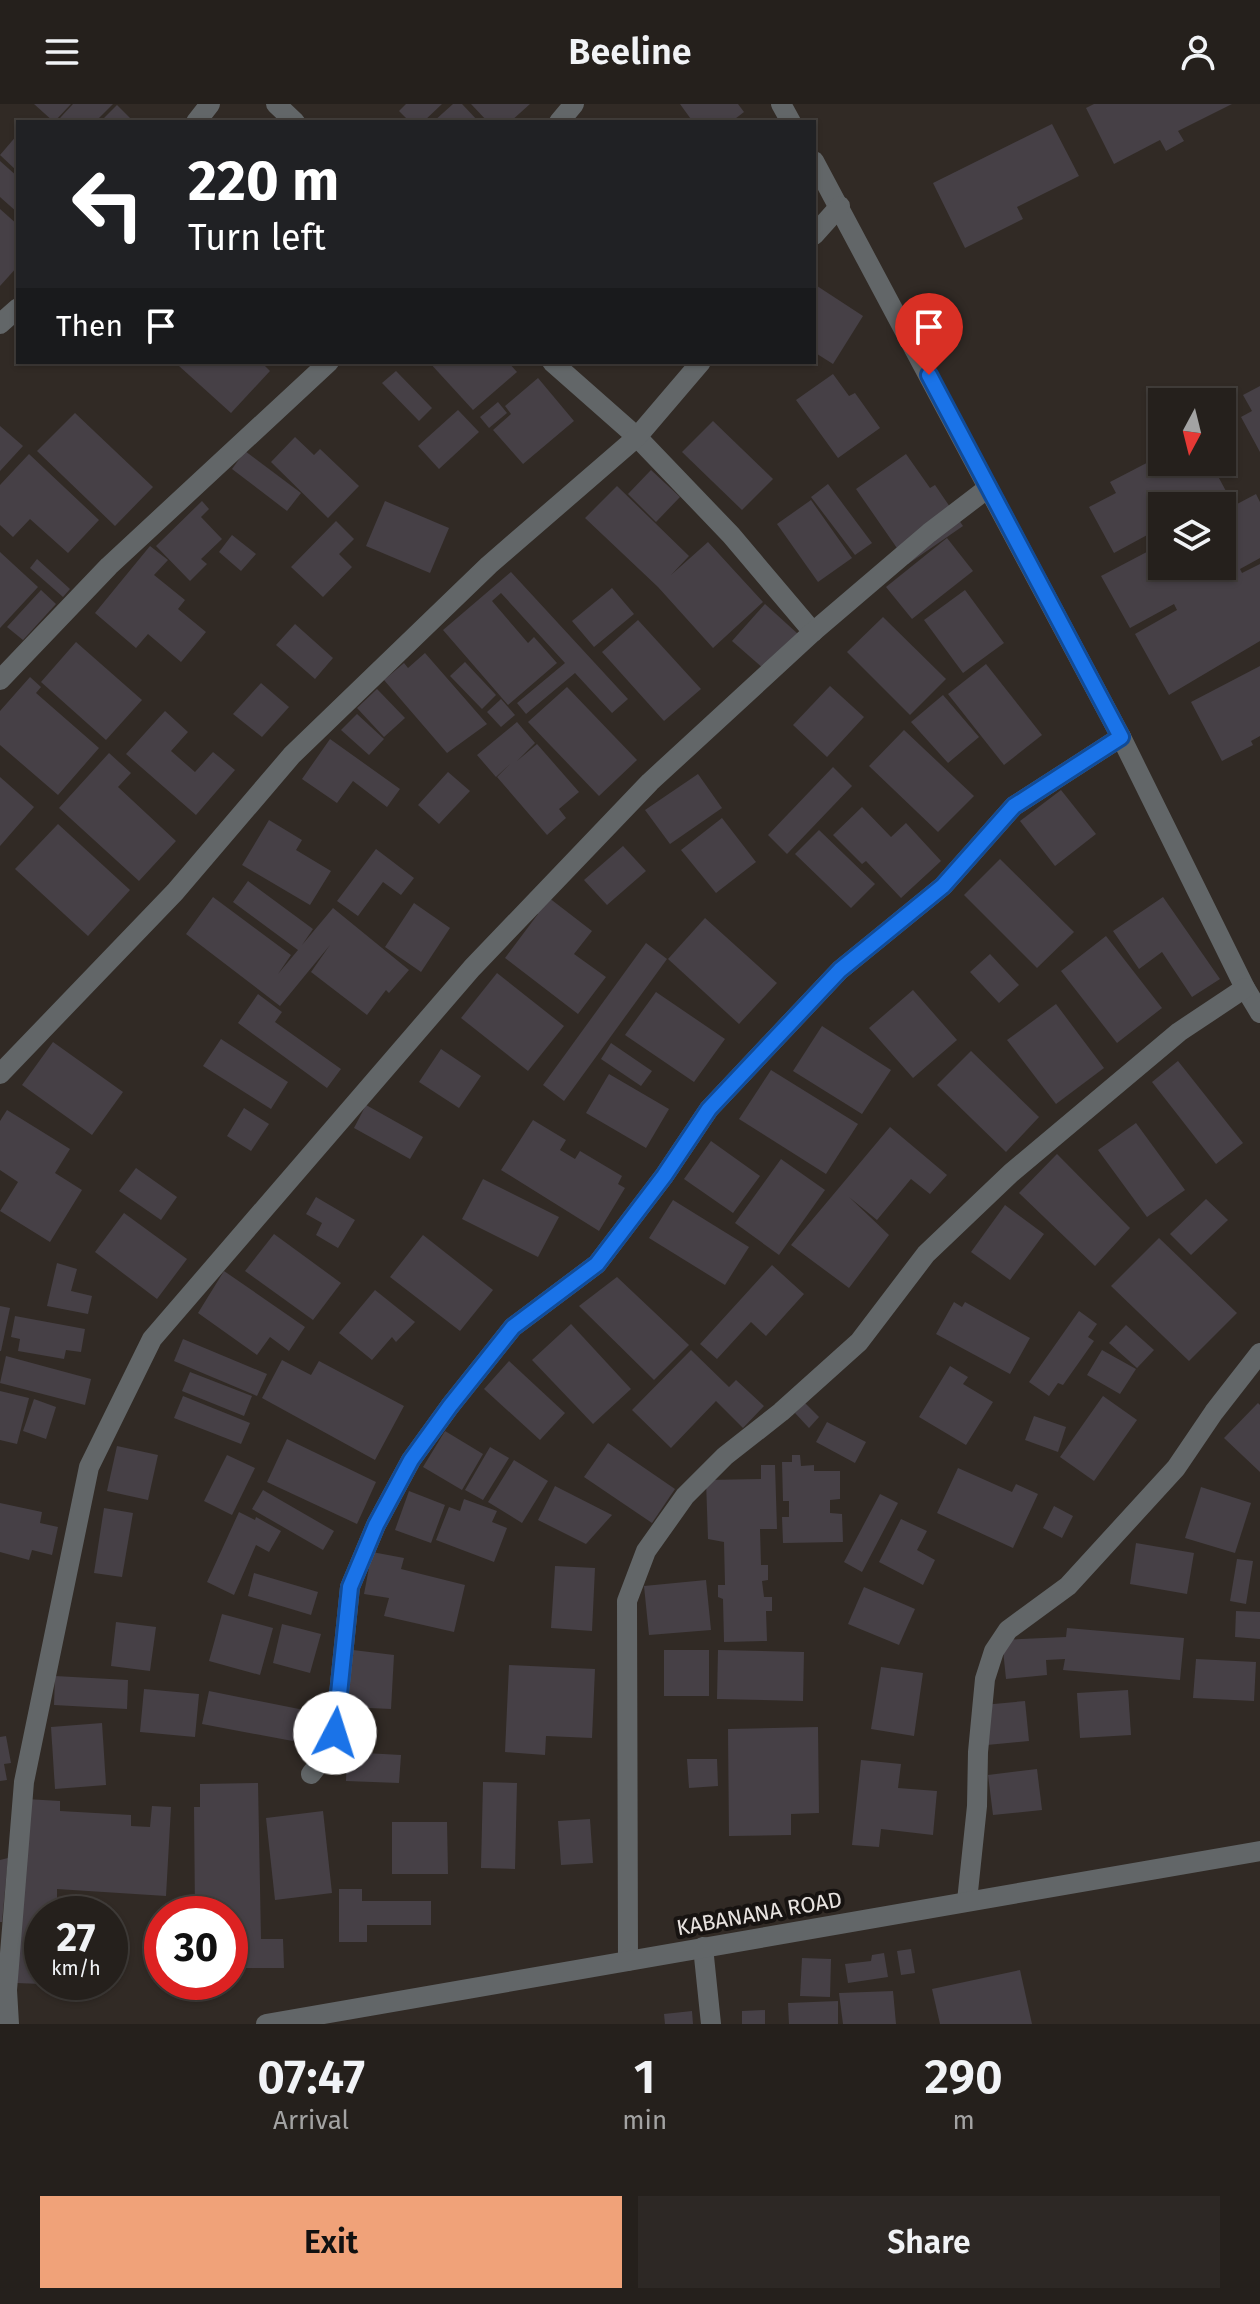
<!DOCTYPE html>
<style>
:root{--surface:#25201c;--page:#2d2825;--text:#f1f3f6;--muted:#a3a3a3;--line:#423e3b;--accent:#f0a279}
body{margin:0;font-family:"Fira Sans",sans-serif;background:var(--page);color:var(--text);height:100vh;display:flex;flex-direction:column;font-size:30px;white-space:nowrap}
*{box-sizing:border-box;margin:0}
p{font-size:26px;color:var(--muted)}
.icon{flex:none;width:44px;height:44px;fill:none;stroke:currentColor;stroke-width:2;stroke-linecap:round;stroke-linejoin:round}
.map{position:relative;height:1920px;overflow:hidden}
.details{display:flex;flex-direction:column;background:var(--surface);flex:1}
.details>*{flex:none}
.hud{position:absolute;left:16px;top:16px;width:800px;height:244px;border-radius:0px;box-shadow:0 2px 6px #0004,0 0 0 2px var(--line);background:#202124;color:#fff;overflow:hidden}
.needle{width:52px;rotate:187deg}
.fabs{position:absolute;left:1148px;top:284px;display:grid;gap:16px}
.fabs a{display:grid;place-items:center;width:88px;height:88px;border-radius:0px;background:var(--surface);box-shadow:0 2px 6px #0004,0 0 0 2px var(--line);font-size:40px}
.speed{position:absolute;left:24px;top:1792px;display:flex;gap:16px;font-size:40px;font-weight:700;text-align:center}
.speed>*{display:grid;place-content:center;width:104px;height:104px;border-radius:50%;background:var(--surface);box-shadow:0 2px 6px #0004,0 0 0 2px var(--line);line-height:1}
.speed small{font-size:20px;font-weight:400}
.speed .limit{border:12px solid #d22;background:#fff;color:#111}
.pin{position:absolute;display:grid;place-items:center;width:68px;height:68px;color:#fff;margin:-82px -34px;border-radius:50% 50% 50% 0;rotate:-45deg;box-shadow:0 0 8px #0007}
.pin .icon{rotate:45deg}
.me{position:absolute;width:88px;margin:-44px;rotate:5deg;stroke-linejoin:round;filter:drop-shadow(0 0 6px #0008)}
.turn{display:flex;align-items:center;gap:28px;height:168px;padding:0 40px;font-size:36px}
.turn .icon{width:104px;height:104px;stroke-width:2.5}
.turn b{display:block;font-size:56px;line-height:68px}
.then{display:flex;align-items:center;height:76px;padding:0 40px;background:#0003;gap:16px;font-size:30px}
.eta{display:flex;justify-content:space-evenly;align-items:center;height:136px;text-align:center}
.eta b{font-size:48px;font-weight:600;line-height:56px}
.button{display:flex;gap:16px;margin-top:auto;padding:16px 40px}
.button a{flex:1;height:92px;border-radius:0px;background:var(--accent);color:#111;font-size:32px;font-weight:600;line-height:92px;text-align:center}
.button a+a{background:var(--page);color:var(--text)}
header{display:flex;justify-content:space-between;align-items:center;height:104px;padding:0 40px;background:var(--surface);font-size:36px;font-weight:600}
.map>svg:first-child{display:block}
</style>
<header><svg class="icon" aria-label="menu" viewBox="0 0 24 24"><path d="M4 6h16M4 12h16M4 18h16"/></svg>Beeline<svg class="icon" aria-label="person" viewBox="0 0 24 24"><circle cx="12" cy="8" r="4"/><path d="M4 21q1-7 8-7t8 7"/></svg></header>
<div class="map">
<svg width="1260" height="1920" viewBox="0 0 1260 1920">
<rect width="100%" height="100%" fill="#312a25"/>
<g fill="#464046">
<path d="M34,0H71L54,18Z"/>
<path d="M73,0H113L95,18H63L60,14Z"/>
<path d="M406,0H442L423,18H410L399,7Z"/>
<path d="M453,0H462L479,18H433Z"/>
<path d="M471,0H530L510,18H488Z"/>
<path d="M680,0H738L744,8L731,18H693Z"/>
<path d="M1094,0H1232L1178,27L1184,37L1166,47L1160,36L1114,60L1086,4Z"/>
<path d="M117,1L134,18H100Z"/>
<path d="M1052,20L1079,72L1017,103L1023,115L965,144L933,79Z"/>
<path d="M18,30V68L0,51Z"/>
<path d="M0,57L18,73V109L0,93Z"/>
<path d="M0,105L18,121V162L0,182Z"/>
<path d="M814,180L863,212L833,260L814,248Z"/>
<path d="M183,258H261L270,267L231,309L179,262Z"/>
<path d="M429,258H508L517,268L473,306Z"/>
<path d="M396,267L432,304L419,317L382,279Z"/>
<path d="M833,270L849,292L855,289L880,324L838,354L796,296Z"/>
<path d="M538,274L574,317L523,360L493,326L511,310L505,302Z"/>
<path d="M1260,282V348L1241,313L1252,307L1243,291Z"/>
<path d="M498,298L507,309L489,324L480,313Z"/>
<path d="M458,306L479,328L439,365L418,342Z"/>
<path d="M75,309L153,383L115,422L37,347Z"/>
<path d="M713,317L773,375L742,406L682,348Z"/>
<path d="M0,322L23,342L0,367Z"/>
<path d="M295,333L314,351L320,345L359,382L328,414L271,358Z"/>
<path d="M245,347L301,389L287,407L232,365Z"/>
<path d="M29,350L99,416L68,449L30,415L13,433L0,421V381Z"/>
<path d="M906,350L930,384L935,381L963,422L908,460L856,385Z"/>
<path d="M1162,351V358H1199L1204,368L1213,363L1227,389L1203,402H1162V423L1114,449L1089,403L1116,389L1110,378Z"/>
<path d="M651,366L680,393L656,418L628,390Z"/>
<path d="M828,380L872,439L855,451L811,393Z"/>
<path d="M617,382L689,452L671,471L708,438L763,498L713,544L658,483L585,414Z"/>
<path d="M1256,390L1260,398V454L1240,465L1242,469L1260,460V537L1169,591L1135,530L1177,506L1174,500L1130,524L1101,472L1162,440V462H1222V408Z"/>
<path d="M811,396L852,454L818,478L777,420Z"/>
<path d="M202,397L209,405L201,413L222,435L201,455L207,460L190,477L156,442Z"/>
<path d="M385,397L449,424L430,469L366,442Z"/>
<path d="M336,417L354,435L339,450L352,463L323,493L291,463Z"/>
<path d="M232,431L256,450L241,467L219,448Z"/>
<path d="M947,434L973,467L912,515L886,483Z"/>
<path d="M150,442L168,456L154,471L185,496L178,505L206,528L181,558L148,530L136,544L95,509Z"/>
<path d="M0,448L38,483L0,524Z"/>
<path d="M37,455L70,485L63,493L30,464Z"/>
<path d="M511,468L628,595L612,609L575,569L526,610L517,599L565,559L501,489L492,497L528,539L534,533L557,559L508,601L443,526Z"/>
<path d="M612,484L634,510L594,543L572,517Z"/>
<path d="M41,486L56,500L23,536L7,523Z"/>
<path d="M965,486L1004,539L963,569L924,516Z"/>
<path d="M765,500L798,530L765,566L732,537Z"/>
<path d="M883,513L946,575L910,611L847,548Z"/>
<path d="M638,516L701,585L664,617L602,548Z"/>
<path d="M295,520L333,554L315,575L276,541Z"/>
<path d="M76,538L142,596L106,636L41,578Z"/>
<path d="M425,549L487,620L447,649L384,576L404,559L408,564Z"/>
<path d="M465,558L496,591L482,605L450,572Z"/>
<path d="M986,560L1042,631L1004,661L948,590Z"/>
<path d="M1260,562V632L1251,637L1253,641L1222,657L1191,598Z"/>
<path d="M30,573L41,583L36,589L99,644L58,691L0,641V607Z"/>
<path d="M261,579L289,603L262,633L233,610Z"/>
<path d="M830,582L864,613L827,653L793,621Z"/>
<path d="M567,583L637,656L599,692L528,618Z"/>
<path d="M377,585L405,614L384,633L357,604Z"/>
<path d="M943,591L979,633L948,659L911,618Z"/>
<path d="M501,595L515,611L501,623L487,608Z"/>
<path d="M165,607L188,628L171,647L195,668L213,648L235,666L196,711L126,650Z"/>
<path d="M357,610L384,635L369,651L341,626Z"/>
<path d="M517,618L535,639L517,657L537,640L579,688L559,705L566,714L547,731L497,673L510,660L496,673L477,651Z"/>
<path d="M904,626L974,692L938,728L869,662Z"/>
<path d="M330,635L400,685L387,703L353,677L337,699L302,675Z"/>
<path d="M109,649L131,669L118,683L176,737L139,777L59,704Z"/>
<path d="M833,663L852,682L787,750L768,731Z"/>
<path d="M448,668L470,687L439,720L418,701Z"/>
<path d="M698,670L722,704L670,740L645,706Z"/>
<path d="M0,673L34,703L0,742Z"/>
<path d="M1061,686L1096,730L1055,762L1020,717Z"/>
<path d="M862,703L891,733L906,719L941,757L901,794L866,757L862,760L833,731Z"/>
<path d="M722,714L756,758L716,789L681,746Z"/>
<path d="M269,716L302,736L296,746L331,767L310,801L242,761Z"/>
<path d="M58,720L130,786L88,832L15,765Z"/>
<path d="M819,726L875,780L851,804L795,750Z"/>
<path d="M623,742L646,767L607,801L584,776Z"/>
<path d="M376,745L414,774L401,791L383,778L358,812L337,797Z"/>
<path d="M1000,755L1074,828L1037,864L964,791Z"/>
<path d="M248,777L313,825L302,841L333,804L409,866L389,889L386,886L367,911L311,868L330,841L280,902L186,830L213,793L291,851L278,870L298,846L233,798Z"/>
<path d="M544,790L592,827L574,850L606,873L578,910L505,854L538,810L532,805Z"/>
<path d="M1163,793L1220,875L1192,893L1162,848L1139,865L1113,827Z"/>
<path d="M414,799L450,824L421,868L385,843Z"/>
<path d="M705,814L777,879L739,920L668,855Z"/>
<path d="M1106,832L1162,904L1117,939L1061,867Z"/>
<path d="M646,839L667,855L564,997L543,981Z"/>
<path d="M990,850L1019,881L999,899L970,868Z"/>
<path d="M497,869L564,922L528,967L461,914Z"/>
<path d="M913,886L957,936L913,974L869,924Z"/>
<path d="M656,888L725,935L694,978L625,931Z"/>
<path d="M258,890L282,908L275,918L341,965L327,984L238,919Z"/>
<path d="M1056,900L1104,964L1056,1000L1007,936Z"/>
<path d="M822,922L891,966L862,1010L793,967Z"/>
<path d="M221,935L288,978L271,1005L203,962Z"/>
<path d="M53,938L123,988L92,1031L22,981Z"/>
<path d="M611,939L652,967L641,982L601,955Z"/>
<path d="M441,945L481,972L459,1004L419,978Z"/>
<path d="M971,947L1039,1013L1006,1048L937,981Z"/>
<path d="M1178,957L1243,1039L1216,1060L1152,978Z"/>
<path d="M771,966L858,1020L826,1070L739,1015Z"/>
<path d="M609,970L669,1005L646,1044L586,1009Z"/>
<path d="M366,1001L423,1033L410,1055L354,1024Z"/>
<path d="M244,1004L269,1020L251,1047L227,1032Z"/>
<path d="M7,1006L70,1045L55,1069L82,1086L50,1138L0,1107L18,1078L0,1066V1017Z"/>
<path d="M533,1016L566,1036L560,1046L575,1055L580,1047L622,1072L618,1080L625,1084L599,1127L501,1066Z"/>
<path d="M1136,1019L1185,1086L1147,1113L1098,1046Z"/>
<path d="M890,1023L947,1071L930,1090L911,1075L877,1116L849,1093L889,1131L849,1184L791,1141Z"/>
<path d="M711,1037L760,1072L733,1109L684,1075Z"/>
<path d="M1057,1050L1130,1124L1095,1162L1019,1089Z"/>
<path d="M781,1055L825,1086L779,1151L735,1119Z"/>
<path d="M136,1064L177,1093L161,1116L119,1087Z"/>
<path d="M483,1075L559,1113L538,1153L462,1115Z"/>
<path d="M316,1093L355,1116L338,1144L316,1131L322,1119L306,1110Z"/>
<path d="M1206,1095L1228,1116L1191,1151L1170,1130Z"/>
<path d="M673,1096L749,1143L725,1181L649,1134Z"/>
<path d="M1005,1101L1044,1130L1010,1176L971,1148Z"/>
<path d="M124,1109L187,1155L157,1195L95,1148Z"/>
<path d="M274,1130L341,1179L313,1216L245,1167Z"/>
<path d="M423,1131L493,1186L460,1227L390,1173Z"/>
<path d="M1159,1134L1237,1209L1189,1257L1111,1182Z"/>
<path d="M57,1159L77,1165L71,1187L92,1192L88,1210L47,1202Z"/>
<path d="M772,1161L804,1190L766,1232L751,1218L717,1255L700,1240Z"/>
<path d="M224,1167L305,1223L289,1247L270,1233L257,1251L198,1209Z"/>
<path d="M617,1173L689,1241L654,1276L579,1202Z"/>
<path d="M375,1186L415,1218L396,1238L392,1233L372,1256L339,1229Z"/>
<path d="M954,1198L962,1203L965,1198L1030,1234L1010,1270L936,1230Z"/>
<path d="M0,1202L10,1204L1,1247H0Z"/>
<path d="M1079,1207L1097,1220L1088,1233L1094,1237L1063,1281L1058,1279L1049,1292L1029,1278Z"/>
<path d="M15,1212L85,1225L81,1248L66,1246L64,1255L18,1247L20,1235L11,1233Z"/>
<path d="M571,1220L631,1285L593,1320L532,1256Z"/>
<path d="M1126,1221L1154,1246L1137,1264L1109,1239Z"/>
<path d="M183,1235L267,1270L257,1292L174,1257Z"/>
<path d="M691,1246L729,1283L736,1276L764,1302L743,1324L716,1297L671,1344L632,1306Z"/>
<path d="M1102,1246L1136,1265L1120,1290L1087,1271Z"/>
<path d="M6,1252L91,1275L85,1301L0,1279Z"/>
<path d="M282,1256L311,1271L319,1257L404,1302L375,1356L262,1294Z"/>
<path d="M509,1257L565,1309L540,1336L484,1285Z"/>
<path d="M950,1262L968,1273L963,1280L993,1298L966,1341L919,1313Z"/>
<path d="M190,1268L252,1292L244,1312L182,1287Z"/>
<path d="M0,1287L29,1294L17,1340L0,1336Z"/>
<path d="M183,1292L250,1319L241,1340L174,1314Z"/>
<path d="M1103,1292L1137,1316L1094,1377L1060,1353Z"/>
<path d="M34,1295L56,1303L46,1335L23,1327Z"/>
<path d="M805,1299L819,1313L809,1324L795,1309Z"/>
<path d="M1258,1299L1260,1301V1368L1224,1334Z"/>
<path d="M1034,1312L1066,1323L1058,1348L1025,1336Z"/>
<path d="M827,1318L866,1338L855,1359L816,1338Z"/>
<path d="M445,1327L483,1350L462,1386L423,1363Z"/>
<path d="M287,1335L376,1378L357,1420L267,1378Z"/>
<path d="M608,1339L675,1385L652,1419L584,1373Z"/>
<path d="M117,1342L158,1351L148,1396L107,1387Z"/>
<path d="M490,1343L509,1354L483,1396L465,1386Z"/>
<path d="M227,1351L255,1364L232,1411L204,1397Z"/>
<path d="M792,1351H800L801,1362L814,1361V1367H840V1395L830,1396V1409L842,1410L843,1438L783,1439L782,1413H789V1397H783L782,1358H792Z"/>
<path d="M514,1356L548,1377L522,1419L488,1398Z"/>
<path d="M761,1361H775L777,1425H760L761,1461H768V1476L762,1477L764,1493H772V1507H766L767,1537L724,1538L723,1495L718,1493V1481H725L724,1438L708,1435L706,1376L761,1375Z"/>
<path d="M958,1364L1012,1388L1016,1380L1038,1390L1013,1444L937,1409Z"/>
<path d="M555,1382L612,1411L586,1440L538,1416Z"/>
<path d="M1201,1383L1251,1399L1235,1449L1185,1434Z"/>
<path d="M263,1386L334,1427L323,1446L252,1405Z"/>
<path d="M409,1387L445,1401L431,1439L395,1426Z"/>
<path d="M880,1390L898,1399L862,1468L844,1458Z"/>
<path d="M464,1395L497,1407L492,1418L507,1424L494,1458L436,1436L449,1403L460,1407Z"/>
<path d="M0,1399L42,1408L40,1419L58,1423L52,1451L32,1446L29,1456L0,1448Z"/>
<path d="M1054,1402L1073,1412L1062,1434L1043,1424Z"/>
<path d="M104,1404L133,1409L122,1473L94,1469Z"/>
<path d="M239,1408L255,1416L256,1413L281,1427L269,1448L256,1441L234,1491L207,1478Z"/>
<path d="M901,1415L927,1427L917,1446L935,1456L923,1481L879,1458Z"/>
<path d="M1136,1439L1194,1449L1187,1490L1130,1480Z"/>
<path d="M372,1448L404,1454L401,1465L465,1481L454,1528L384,1512L389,1494L364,1490Z"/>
<path d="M1237,1455L1253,1457L1246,1500L1230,1497Z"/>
<path d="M555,1462L595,1464L592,1527L551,1524Z"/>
<path d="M254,1469L318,1488L311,1511L248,1492Z"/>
<path d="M706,1476L711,1526L649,1531L644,1482Z"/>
<path d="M864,1483L915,1505L899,1541L848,1520Z"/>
<path d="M1236,1507L1260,1508V1535L1235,1533Z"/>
<path d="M222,1510L273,1524L260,1571L209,1557Z"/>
<path d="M116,1518L156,1523L150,1567L111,1562Z"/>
<path d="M282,1520L321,1530L310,1569L273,1559Z"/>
<path d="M1067,1524L1184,1534L1180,1576L1063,1566L1065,1555L1046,1556L1047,1571L1006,1575L1002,1536L1066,1533Z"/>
<path d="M353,1546L394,1551L391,1605L348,1603Z"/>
<rect x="664" y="1546" width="45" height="46"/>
<path d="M718,1546L804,1548L803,1597L717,1595Z"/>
<path d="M1196,1555L1256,1558L1254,1597L1193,1594Z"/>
<path d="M509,1561L595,1565L592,1634L546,1632L545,1651L505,1648Z"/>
<path d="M881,1563L923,1569L914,1632L871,1625Z"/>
<path d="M55,1572L128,1576L127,1605L54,1601Z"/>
<path d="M144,1585L199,1590L195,1633L140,1628Z"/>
<path d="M1128,1586L1131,1631L1080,1634L1077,1589Z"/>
<path d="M209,1587L304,1606L298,1638L202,1620Z"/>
<path d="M1025,1597L1029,1637L987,1641L983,1601Z"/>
<path d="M102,1619L106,1681L55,1685L51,1623Z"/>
<path d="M818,1623L819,1709L791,1710V1731L729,1732L728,1625Z"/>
<path d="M6,1632L11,1659L4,1660L7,1676L0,1677V1633Z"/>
<path d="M347,1648L401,1651L399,1679L346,1677Z"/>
<path d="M687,1655H717L718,1682L689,1684Z"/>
<path d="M861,1656L901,1660L898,1684L937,1687L933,1731L881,1725L879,1743L852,1741Z"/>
<path d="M1037,1665L1042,1706L993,1711L988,1671Z"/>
<path d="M483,1678L517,1679L515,1765L481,1764Z"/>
<path d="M258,1679L261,1835H283L284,1864H230V1810H195L194,1703H200V1680Z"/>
<path d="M26,1695L60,1697V1707L131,1711V1722L150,1723L152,1702L171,1703L166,1792L57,1785V1810H42V1880L16,1879Z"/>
<path d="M323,1707L332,1789L275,1796L266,1714Z"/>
<path d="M590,1715L593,1759L561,1761L558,1717Z"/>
<path d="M392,1718H447L448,1770H392Z"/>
<path d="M8,1754L2,1818H0V1756Z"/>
<path d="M339,1785H362V1797H431V1821H367V1838H339Z"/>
<path d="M911,1845L915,1869L901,1871L897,1847Z"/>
<path d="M884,1849L888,1873L848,1879L845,1860L871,1857L872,1851Z"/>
<path d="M802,1854L831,1855L830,1893L800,1892Z"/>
<path d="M1020,1866L1032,1920H940L932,1885Z"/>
<path d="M893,1887L896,1920H843L839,1889Z"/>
<path d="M838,1897V1920H789L788,1899Z"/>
<path d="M765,1906V1920H742V1907Z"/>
<path d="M692,1907L693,1920H665L664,1910Z"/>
</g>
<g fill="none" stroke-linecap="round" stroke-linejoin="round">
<g stroke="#626668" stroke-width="20">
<path d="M276,0L295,18"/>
<path d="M781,0L791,18"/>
<path d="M196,18L210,0"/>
<path d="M559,18L574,0"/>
<path d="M814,57L1121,633L1245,884L1260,909"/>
<path d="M814,131L840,102"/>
<path d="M0,220L18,204"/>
<path d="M552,258L637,333L731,431L813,528"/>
<path d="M0,576L109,462L329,258"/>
<path d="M0,970L175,788L292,651L489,461L637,333L701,258"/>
<path d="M311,1670L326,1651L335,1629L350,1483L376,1421L411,1356L450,1302L513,1223L597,1160L664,1072L709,1005L840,866L943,782L1014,702L1121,633"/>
<path d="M967,1797L977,1702L978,1648L985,1575L994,1547L1008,1526L1068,1482L1176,1364L1214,1308L1260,1249"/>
<path d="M703,1843L711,1920"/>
<path d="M628,1857L627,1497L646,1447L685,1392L725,1352L781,1308L859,1238L926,1150L1011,1069L1179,928L1245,884"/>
<path d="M9,1920L7,1886L24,1678L89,1363L152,1235L472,864L650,678L813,528L929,429L988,384"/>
<path d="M266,1920L1260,1747"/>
</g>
</g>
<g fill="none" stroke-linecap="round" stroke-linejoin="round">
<g stroke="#114b97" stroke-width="20">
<path id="route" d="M335,1629L350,1483L376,1421L411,1356L450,1302L513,1223L597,1160L664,1072L709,1005L840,866L943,782L1014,702L1121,633L929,271"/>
</g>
<use href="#route" stroke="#1a73e8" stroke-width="14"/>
</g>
<g text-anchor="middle" stroke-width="8" stroke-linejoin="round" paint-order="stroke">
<g font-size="22" fill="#e8e3e0" stroke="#171311">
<text transform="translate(759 1809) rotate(-10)" y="8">KABANANA ROAD</text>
</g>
</g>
</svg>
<div class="fabs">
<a><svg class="needle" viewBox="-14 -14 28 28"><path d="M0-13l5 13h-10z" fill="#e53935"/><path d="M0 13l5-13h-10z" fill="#a3a3a3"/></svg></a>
<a><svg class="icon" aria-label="layers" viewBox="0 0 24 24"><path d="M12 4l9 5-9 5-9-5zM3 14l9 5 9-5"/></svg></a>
</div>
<div class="speed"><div>27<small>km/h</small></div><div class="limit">30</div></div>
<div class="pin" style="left:929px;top:271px;background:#d93025"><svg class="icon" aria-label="arrive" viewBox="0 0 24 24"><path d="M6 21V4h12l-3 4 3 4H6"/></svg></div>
<svg class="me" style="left:335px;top:1629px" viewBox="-20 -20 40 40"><circle r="19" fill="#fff"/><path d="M0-13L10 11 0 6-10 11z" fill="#1a73e8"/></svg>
<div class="hud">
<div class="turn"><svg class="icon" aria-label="left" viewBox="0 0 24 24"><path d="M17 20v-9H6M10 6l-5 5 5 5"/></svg><div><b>220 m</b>Turn left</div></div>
<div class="then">Then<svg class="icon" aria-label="arrive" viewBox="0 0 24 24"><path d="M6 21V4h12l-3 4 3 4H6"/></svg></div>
</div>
</div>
<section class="details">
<div class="eta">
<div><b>07:47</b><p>Arrival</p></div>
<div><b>1</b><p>min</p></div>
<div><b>290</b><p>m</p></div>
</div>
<div class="button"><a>Exit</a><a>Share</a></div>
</section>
